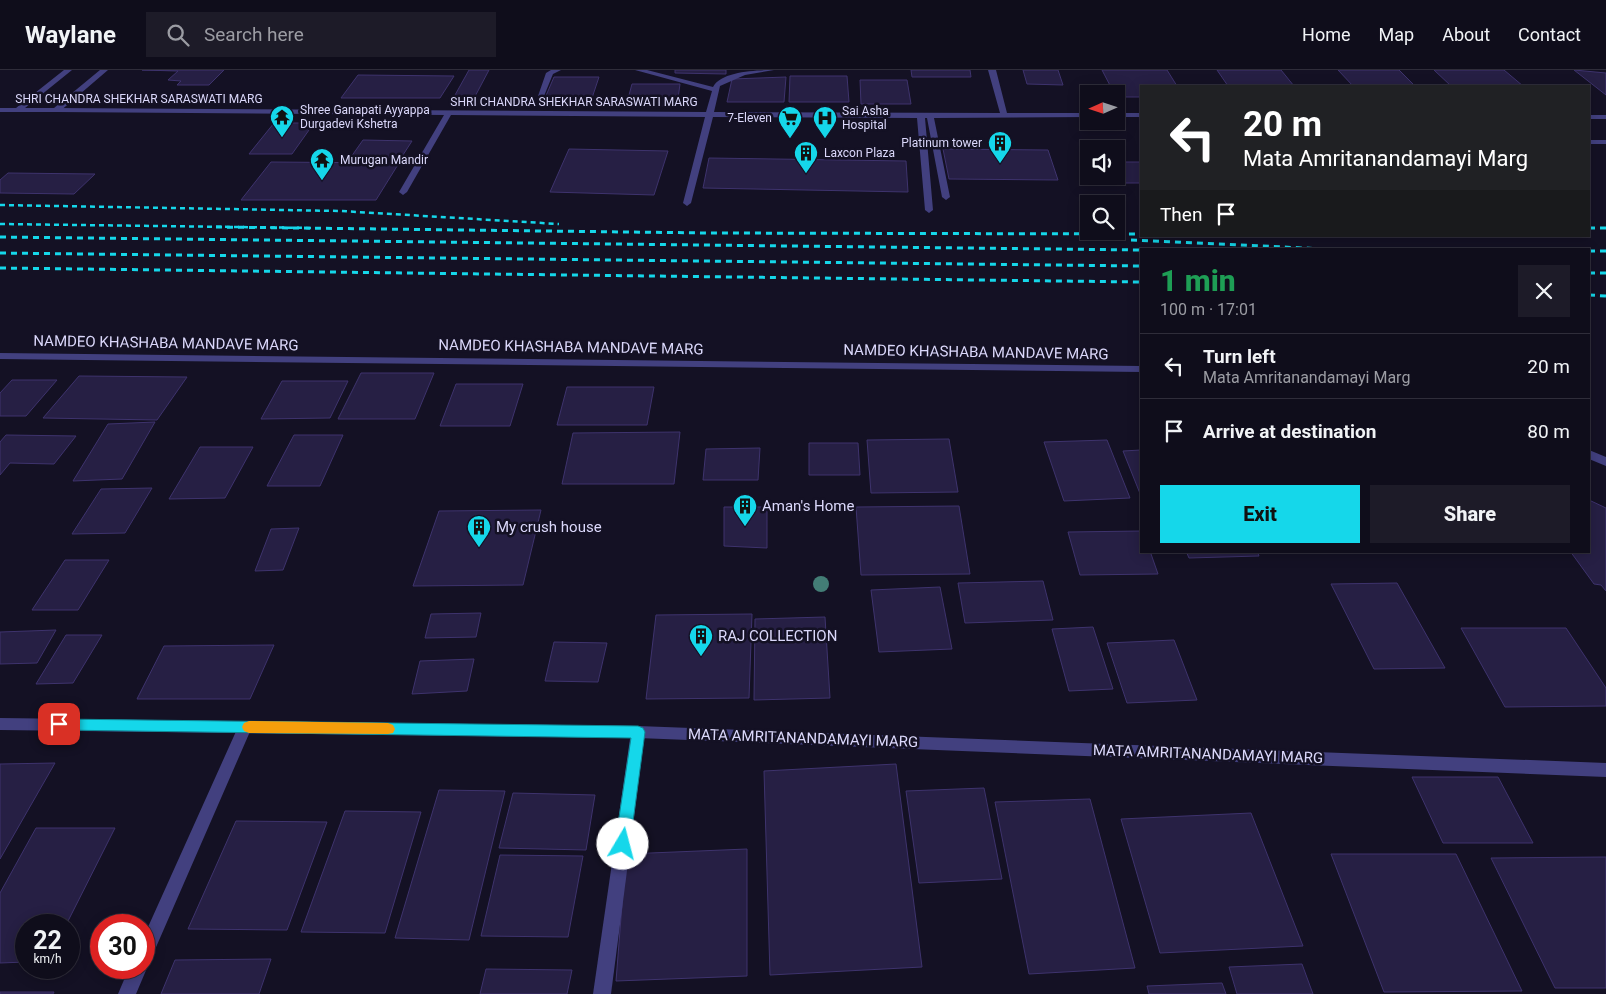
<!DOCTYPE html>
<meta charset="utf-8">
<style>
:root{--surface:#0f0d1b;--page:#1d1b28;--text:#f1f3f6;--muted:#9b9ca3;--line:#2f2d3a;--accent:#15d7ea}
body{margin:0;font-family:Roboto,sans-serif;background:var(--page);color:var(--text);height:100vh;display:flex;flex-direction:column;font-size:19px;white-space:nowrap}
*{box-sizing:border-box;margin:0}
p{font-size:16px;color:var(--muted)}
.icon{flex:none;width:28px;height:28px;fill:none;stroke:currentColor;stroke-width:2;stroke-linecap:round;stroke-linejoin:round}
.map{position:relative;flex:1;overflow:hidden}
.details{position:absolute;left:1140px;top:178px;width:450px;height:305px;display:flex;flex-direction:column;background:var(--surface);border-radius:0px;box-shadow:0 2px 12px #0003,0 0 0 1px var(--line)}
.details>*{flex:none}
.top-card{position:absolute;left:1140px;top:15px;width:450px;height:152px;border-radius:0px;box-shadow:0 2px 12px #0003,0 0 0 1px var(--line);background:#202124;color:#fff;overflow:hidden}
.needle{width:32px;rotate:267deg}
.controls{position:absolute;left:1080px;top:15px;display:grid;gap:10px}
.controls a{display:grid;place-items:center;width:45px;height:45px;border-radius:0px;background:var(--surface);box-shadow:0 2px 12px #0003,0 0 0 1px var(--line);font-size:25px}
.speed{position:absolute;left:15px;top:844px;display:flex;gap:10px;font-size:25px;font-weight:700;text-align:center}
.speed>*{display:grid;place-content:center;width:65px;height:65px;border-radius:50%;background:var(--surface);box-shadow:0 2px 12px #0003,0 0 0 1px var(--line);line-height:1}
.speed small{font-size:12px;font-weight:400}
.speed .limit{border:8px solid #d22;background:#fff;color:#111}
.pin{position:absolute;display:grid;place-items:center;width:42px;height:42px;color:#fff;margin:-21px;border-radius:10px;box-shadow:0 2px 8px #0006}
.me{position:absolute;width:55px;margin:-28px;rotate:8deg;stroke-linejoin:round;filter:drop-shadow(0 0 4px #0008)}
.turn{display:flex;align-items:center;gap:18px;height:105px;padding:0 20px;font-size:22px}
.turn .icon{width:65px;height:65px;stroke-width:2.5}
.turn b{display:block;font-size:35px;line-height:42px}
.then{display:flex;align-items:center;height:48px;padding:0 20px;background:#0003;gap:10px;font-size:19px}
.round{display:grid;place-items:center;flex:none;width:52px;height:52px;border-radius:0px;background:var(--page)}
.summary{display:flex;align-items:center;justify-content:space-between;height:85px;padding:0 20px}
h1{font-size:30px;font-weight:800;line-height:38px;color:#1e9e55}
.action{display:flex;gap:10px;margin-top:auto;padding:10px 20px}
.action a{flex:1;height:58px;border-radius:0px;background:var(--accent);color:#111;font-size:20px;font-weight:800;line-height:58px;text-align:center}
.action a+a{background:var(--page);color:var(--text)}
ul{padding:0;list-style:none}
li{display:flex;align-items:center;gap:15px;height:65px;padding:0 20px;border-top:1px solid var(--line)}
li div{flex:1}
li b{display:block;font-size:19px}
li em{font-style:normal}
header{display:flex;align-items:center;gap:30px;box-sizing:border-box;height:70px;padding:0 25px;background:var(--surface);border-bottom:1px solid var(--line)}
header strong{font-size:24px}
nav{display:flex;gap:28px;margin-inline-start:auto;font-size:18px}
.search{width:350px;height:45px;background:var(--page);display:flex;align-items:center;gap:12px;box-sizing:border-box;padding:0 18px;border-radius:0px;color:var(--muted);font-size:19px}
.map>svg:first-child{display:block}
</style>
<header>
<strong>Waylane</strong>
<div class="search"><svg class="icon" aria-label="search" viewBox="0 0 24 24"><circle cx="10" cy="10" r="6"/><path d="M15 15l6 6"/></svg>Search here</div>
<nav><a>Home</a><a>Map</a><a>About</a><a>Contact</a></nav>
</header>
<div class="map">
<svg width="1606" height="924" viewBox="0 0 1606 924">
<rect width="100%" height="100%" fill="#141124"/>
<g fill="#261f44" stroke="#3e336d">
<path d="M142,0H224L209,15H177L181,11L168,10L178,1Z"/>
<path d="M469,0H489L471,34H450Z"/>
<path d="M675,0H726V4L675,3Z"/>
<path d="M911,0H970L971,7H912Z"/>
<path d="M1023,0H1058L1063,15L1027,14Z"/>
<path d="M1102,0H1167L1177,16H1141V27H1116Z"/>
<path d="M1217,0H1281L1294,16H1228Z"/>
<path d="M1338,0H1399L1415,16H1353Z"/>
<path d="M1434,0H1504L1523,16H1451Z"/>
<path d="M1574,0L1606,3V25Z"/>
<path d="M358,5L454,6L440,28H341Z"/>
<path d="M790,6H847L849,32H789Z"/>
<path d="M554,7H599L592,28H545Z"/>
<path d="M786,7L784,32H727L732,9Z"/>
<path d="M860,10H907L911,34H861Z"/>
<path d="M632,14H680L677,36H626Z"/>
<path d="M274,53H314L292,84H249Z"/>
<path d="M363,70L412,71L401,88L351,87Z"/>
<path d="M569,79L668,81L654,125L550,122Z"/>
<path d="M943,79L1048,80L1058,110L949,109Z"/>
<path d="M709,88L906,91L908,122L703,118Z"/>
<path d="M271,92L399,93L376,130H241Z"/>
<path d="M1116,92H1141V113H1093L1090,106H1116Z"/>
<path d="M8,103L95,104L74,124L0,123V110Z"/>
<path d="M361,303H434L415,349H338Z"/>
<path d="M79,306L187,307L157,350L43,348Z"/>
<path d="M12,310H57L26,346H0V323Z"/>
<path d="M282,311H348L330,348L261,349Z"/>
<path d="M456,314H523L510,356H440Z"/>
<path d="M567,317H654L647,355H557Z"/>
<path d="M155,352L122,409L73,411L108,354Z"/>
<path d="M680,362L674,414H562L573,363Z"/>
<path d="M6,365L76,366L54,394L10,393L0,405V372Z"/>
<path d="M294,365H343L320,416H267Z"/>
<path d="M949,369L958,422L871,423L867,370Z"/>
<path d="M1107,370L1130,428L1064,431L1044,372Z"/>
<path d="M809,373H858L860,405H809Z"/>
<path d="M200,377H253L225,428L169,429Z"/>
<path d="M760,378L758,410H703L706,379Z"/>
<path d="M1141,380V426L1123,381Z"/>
<path d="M152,418L125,463L72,464L101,419Z"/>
<path d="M1589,430L1606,438V521L1601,515L1594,514L1570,481H1589Z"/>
<path d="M959,436L970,504L861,505L856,437Z"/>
<path d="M724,437H767V478L724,476Z"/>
<path d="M541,440L523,515L413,516L439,441Z"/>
<path d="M299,458L283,500L255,501L271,459Z"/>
<path d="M1141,461V481H1150L1158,504L1080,505L1068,462Z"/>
<path d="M1186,481H1257L1259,486L1189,488Z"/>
<path d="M65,490H109L78,540H32Z"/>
<path d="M1043,511L1053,550L965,553L958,513Z"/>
<path d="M1397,513L1445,598L1374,599L1331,514Z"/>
<path d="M940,517L952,579L879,582L871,520Z"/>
<path d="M481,543L476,567L425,568L431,544Z"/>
<path d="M752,544L749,628L646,629L656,545Z"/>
<path d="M825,547L830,628L754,630L755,549Z"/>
<path d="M1093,557L1113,619L1069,621L1052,559Z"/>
<path d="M1461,558H1566L1606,618V636L1505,637Z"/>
<path d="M56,560L37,593L0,594V562Z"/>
<path d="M66,565H102L73,613L36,614Z"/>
<path d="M1174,570L1197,630L1127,633L1107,573Z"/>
<path d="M554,572L607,573L598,612L545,611Z"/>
<path d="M274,575L250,629H137L164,576Z"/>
<path d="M474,589L467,621L412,624L420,591Z"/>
<path d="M55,693L0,789V694Z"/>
<path d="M896,694L922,897L770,905L764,701Z"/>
<path d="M1412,707H1498L1533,773H1443Z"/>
<path d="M984,718L1002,809L919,813L906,721Z"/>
<path d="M439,720L505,721L469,870L395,868Z"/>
<path d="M513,723L595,725L586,780L499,778Z"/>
<path d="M1090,729L1135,898L1029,904L995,732Z"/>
<path d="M345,741L421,742L385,863L301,862Z"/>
<path d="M1251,743L1303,876L1160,883L1121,749Z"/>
<path d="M236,751L327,752L287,860L188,859Z"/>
<path d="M36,758H115L66,855H26V892L0,893V823Z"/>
<path d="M747,779V906L616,911L626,784Z"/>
<path d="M1331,784H1456L1522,921L1384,922Z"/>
<path d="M500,785L583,786L568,867L481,866Z"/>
<path d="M1606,787V918H1555L1491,788Z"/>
<path d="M271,889L259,924H161L175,890Z"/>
<path d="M1302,894L1313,924H1237L1229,897Z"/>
<path d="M486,899L572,900L567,924H480Z"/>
<path d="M1222,913L1226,924H1149L1147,916Z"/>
<path d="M0,922H54L53,924H0Z"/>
</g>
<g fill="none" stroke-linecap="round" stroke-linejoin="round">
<rect fill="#42407f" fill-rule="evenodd" x="1589" y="70" width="17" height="4"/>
<g fill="#42407f" fill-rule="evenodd">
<path d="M551,0H561L553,4L544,26H538L546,3Z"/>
<path d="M635,0H647L713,17C721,1 758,0 774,0L745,5L720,16L714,42L1000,43L988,0H996L1007,43H1089V47L934,48L950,127L946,130L942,127L927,48H925L933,140L929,143L925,140L917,48L713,47L691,133L687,136L683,133L705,47L451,45L407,122L403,125L399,122L444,45L56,42L52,40L56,38L706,42L712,21Z"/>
<rect x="1116" y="43" width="25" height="4"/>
<rect x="1589" y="45" width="17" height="4"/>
<path d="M245,651L250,653L252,657L150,891L145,893L147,898L136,924H118L129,898H144V866L238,657L240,653Z"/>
<path d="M638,656L643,658L645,662L611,924H593L631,662L633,658Z"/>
</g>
<g fill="#42407f" fill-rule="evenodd">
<path d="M64,0H72L25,38H54L100,0H108L59,42H0V38H16Z"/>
<path d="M0,283L1141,296V302L0,289Z"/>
<path d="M1589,380L1606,387V396L1589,389Z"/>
<path d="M0,648L638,656L1606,693V707L638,668L0,660Z"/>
</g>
<g stroke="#15d7ea" stroke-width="2.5" stroke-dasharray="5 4" stroke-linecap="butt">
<path d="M0,135L341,141L559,154"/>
<path d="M0,154L315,158"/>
</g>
<g stroke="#15d7ea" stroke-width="3" stroke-dasharray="6 5" stroke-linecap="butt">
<path d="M216,157L709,163L1141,164"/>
<path d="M1589,158H1606"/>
<path d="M0,167L1141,180"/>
<path d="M1131,170L1326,179"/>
<path d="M1589,181H1606"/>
<path d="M0,183L1141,196"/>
<path d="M0,198L1141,212"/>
<path d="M1589,203H1606"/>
<path d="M1589,225L1606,226"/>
</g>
</g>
<circle fill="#437d76" cx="821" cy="514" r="8"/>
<path fill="#15d7ea" stroke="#0e8c98" d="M59,649L638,656L643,658L645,662L630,774L628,779L623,781L617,779L615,774L631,668L59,660L54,658L52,654L54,650Z"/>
<path fill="#f59e0b" d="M249,651L388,653L393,655L395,659L393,663L388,664L249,663L244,661L242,657L244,653Z"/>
<defs>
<g id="temple-pin" transform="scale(1.25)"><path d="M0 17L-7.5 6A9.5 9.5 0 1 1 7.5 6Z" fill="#15d7ea" stroke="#141124"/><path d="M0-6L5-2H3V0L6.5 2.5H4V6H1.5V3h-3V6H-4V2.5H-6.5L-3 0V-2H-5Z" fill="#111"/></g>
<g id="supermarket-pin" transform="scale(1.25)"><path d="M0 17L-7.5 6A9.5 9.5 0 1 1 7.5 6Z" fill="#15d7ea" stroke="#141124"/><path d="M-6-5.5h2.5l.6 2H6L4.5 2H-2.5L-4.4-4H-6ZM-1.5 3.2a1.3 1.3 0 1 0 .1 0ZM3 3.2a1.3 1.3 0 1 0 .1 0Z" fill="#111"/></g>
<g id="hospital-pin" transform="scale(1.25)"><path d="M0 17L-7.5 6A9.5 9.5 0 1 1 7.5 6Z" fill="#15d7ea" stroke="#141124"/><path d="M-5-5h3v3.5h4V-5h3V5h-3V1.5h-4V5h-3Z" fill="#111"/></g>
<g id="building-pin" transform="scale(1.25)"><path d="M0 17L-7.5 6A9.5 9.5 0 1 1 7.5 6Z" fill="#15d7ea" stroke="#141124"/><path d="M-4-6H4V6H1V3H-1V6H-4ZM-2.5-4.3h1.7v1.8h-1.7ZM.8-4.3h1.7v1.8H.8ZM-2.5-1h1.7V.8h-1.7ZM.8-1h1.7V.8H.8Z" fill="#111"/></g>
</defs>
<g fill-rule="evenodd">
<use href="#temple-pin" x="282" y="47"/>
<use href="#supermarket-pin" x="790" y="48"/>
<use href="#hospital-pin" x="825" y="48"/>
<use href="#building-pin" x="1000" y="73"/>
<use href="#building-pin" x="806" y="83"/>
<use href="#temple-pin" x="322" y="90"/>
<use href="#building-pin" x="745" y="436"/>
<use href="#building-pin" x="479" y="457"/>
<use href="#building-pin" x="701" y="566"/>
</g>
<g text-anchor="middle" stroke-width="5" stroke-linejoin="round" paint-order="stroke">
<g font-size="12" fill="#dbd8fb" stroke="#141124">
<text x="139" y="33">SHRI CHANDRA SHEKHAR SARASWATI MARG</text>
<text x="574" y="36">SHRI CHANDRA SHEKHAR SARASWATI MARG</text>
</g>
<g font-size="12" fill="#dbd8fb" stroke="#141124" text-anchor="start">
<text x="300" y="44">Shree Ganapati Ayyappa<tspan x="300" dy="14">Durgadevi Kshetra</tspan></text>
<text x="842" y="45">Sai Asha<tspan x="842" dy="14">Hospital</tspan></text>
<text x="772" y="52" text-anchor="end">7-Eleven</text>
<text x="982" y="77" text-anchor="end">Platinum tower</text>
<text x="824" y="87">Laxcon Plaza</text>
<text x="340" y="94">Murugan Mandir</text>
</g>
<g font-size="15" fill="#dbd8fb" stroke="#141124">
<text transform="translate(166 273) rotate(1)" y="5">NAMDEO KHASHABA MANDAVE MARG</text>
<text transform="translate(571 277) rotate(1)" y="5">NAMDEO KHASHABA MANDAVE MARG</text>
<text transform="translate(976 282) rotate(1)" y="5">NAMDEO KHASHABA MANDAVE MARG</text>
<text transform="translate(803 668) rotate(2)" y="5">MATA AMRITANANDAMAYI MARG</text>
<text transform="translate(1208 684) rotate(2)" y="5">MATA AMRITANANDAMAYI MARG</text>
</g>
<g font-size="15" fill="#dbd8fb" stroke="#141124" text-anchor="start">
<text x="762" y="441">Aman's Home</text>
<text x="496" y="462">My crush house</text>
<text x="718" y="571">RAJ COLLECTION</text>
</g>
</g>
</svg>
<div class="controls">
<a><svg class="needle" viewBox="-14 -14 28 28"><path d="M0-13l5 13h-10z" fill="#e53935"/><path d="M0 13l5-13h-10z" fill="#9b9ca3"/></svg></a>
<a><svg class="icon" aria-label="sound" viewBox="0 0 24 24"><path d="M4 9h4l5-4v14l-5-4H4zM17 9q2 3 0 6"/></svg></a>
<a><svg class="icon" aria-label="search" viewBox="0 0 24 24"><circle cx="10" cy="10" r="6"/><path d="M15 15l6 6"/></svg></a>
</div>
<div class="speed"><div>22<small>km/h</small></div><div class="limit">30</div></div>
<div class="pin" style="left:59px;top:654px;background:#d93025"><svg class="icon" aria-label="arrive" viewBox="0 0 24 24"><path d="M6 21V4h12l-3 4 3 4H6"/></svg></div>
<svg class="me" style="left:623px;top:774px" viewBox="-20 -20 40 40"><circle r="19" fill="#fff"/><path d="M0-13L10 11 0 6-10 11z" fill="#15d7ea"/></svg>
<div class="top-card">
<div class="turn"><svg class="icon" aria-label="left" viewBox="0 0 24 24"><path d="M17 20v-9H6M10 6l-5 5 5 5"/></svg><div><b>20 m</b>Mata Amritanandamayi Marg</div></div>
<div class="then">Then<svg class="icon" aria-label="arrive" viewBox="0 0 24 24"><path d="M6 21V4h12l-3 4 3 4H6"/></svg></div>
</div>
<section class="details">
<div class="summary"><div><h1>1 min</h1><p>100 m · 17:01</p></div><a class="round"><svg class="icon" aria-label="close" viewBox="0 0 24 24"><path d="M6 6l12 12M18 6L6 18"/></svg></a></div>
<ul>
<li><svg class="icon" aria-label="left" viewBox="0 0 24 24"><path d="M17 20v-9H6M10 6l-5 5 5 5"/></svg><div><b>Turn left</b><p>Mata Amritanandamayi Marg</p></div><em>20 m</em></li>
<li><svg class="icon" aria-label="arrive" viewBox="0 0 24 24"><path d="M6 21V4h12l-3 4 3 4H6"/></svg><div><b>Arrive at destination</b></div><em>80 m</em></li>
</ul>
<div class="action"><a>Exit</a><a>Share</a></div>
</section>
</div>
